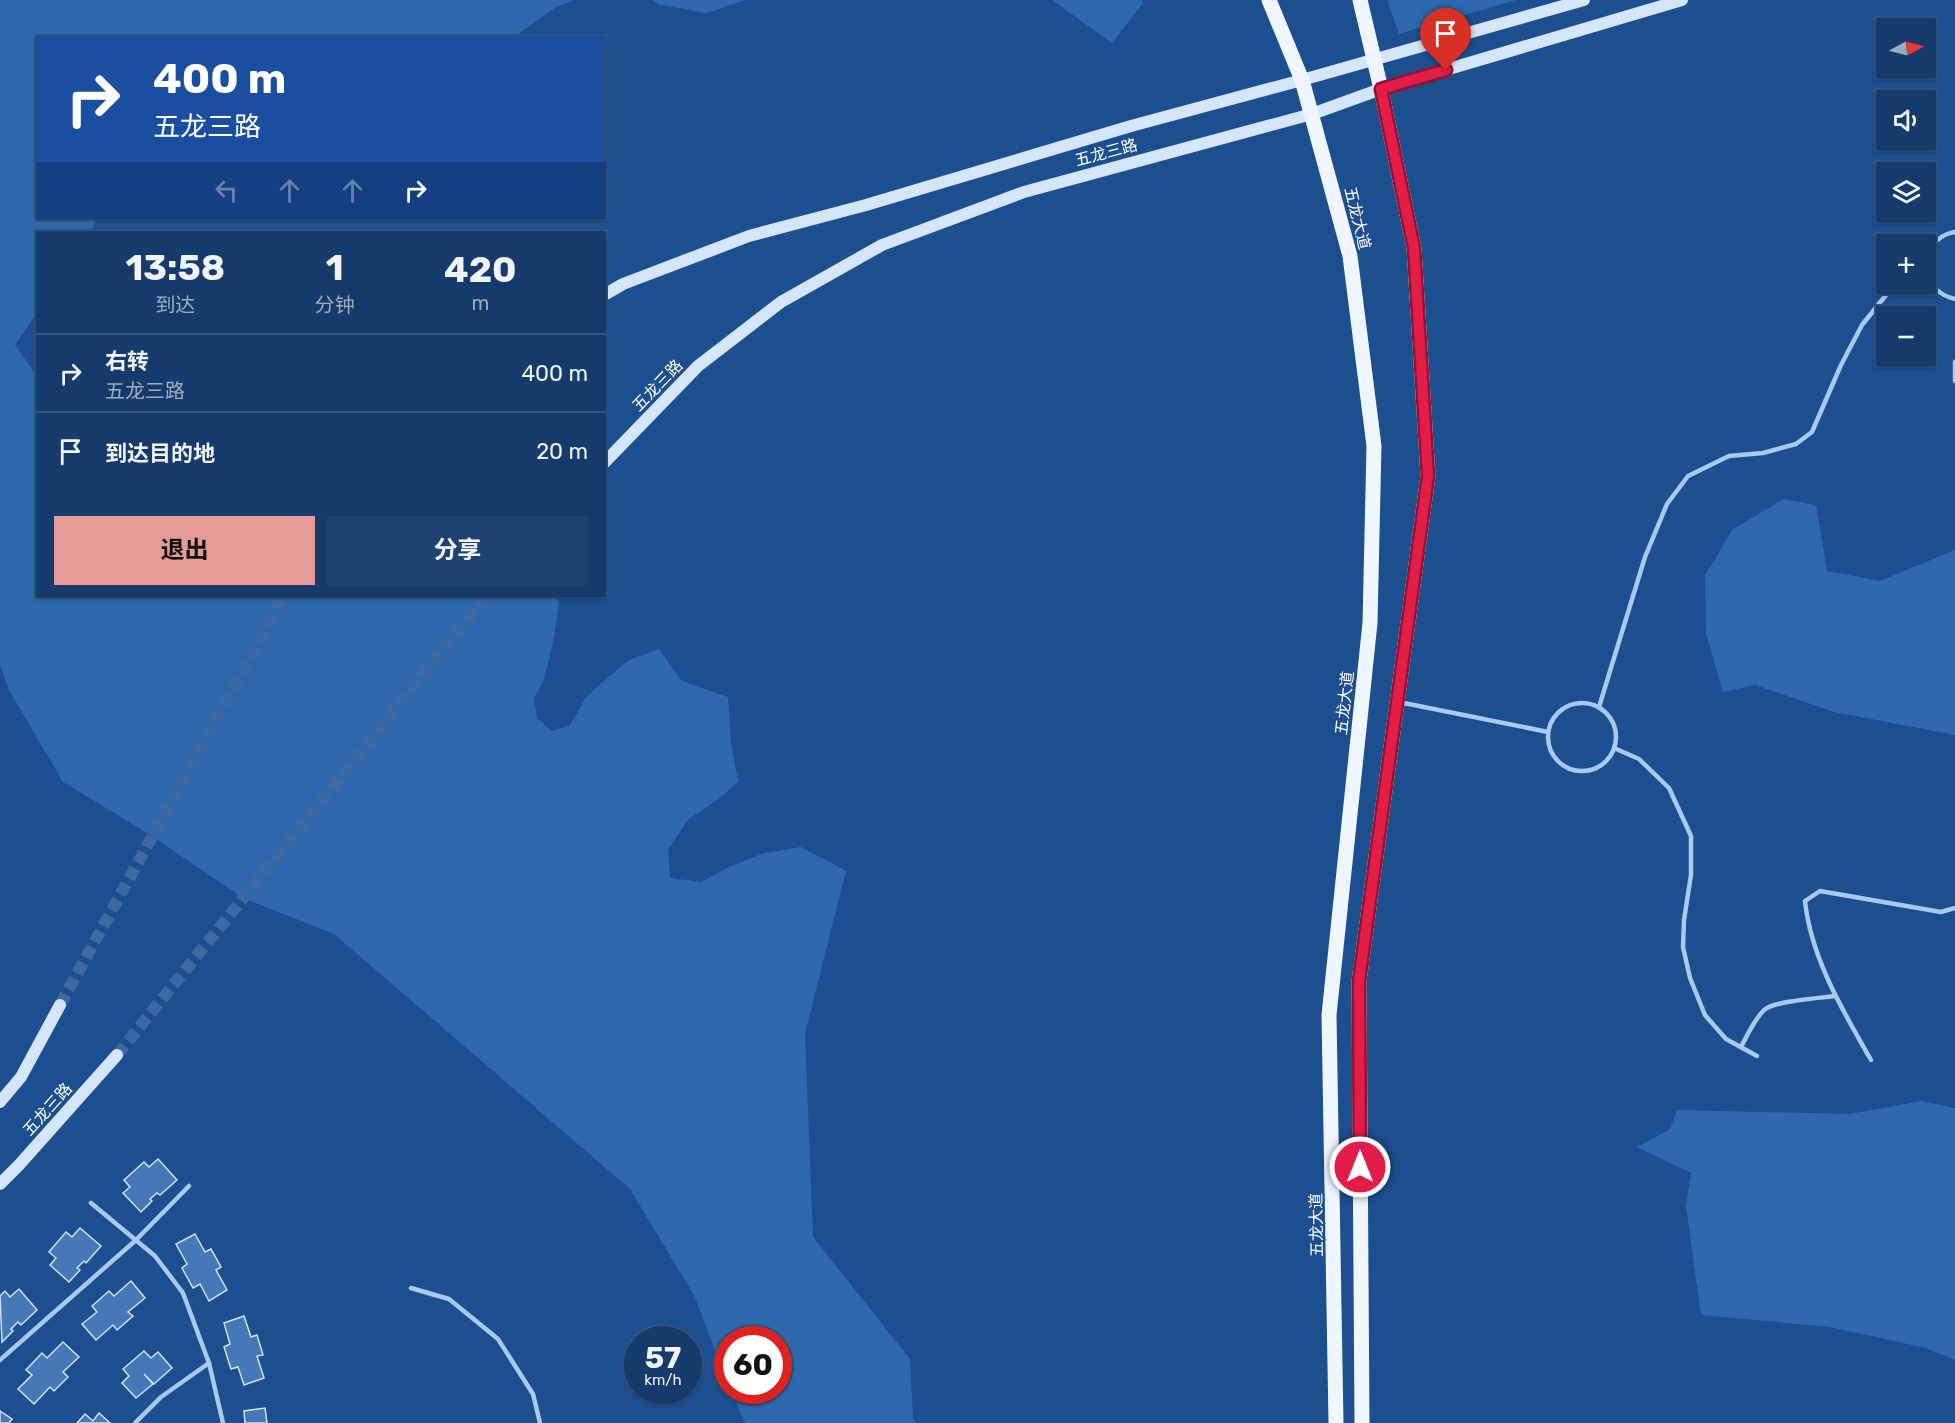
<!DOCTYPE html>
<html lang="zh">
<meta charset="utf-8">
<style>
:root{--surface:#143b6b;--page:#1d4271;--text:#f1f3f6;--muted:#9dadc1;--line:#33557e;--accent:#e69b98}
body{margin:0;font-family:Rubik,"Noto Sans SC",sans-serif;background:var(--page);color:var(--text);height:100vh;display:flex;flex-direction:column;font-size:22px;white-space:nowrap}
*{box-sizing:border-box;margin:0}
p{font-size:20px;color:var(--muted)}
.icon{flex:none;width:33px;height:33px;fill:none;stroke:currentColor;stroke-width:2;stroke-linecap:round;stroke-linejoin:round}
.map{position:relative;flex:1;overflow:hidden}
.panel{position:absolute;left:36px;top:231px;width:570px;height:366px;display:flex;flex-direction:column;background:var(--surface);border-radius:0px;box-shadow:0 2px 4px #0004,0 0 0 2px var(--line)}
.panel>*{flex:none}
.banner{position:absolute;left:36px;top:36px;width:570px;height:183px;border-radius:0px;box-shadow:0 2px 4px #0004,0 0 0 2px var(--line);background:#1a4fa0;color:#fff;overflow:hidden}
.needle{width:39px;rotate:83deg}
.controls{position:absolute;left:1876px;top:18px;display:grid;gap:12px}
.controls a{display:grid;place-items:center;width:60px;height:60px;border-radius:0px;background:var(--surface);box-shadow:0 2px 4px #0004,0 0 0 2px var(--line);font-size:30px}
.speed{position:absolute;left:624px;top:1326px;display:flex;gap:12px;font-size:30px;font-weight:700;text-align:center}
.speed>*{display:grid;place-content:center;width:78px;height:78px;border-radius:50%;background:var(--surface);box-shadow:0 2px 4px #0004,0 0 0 2px var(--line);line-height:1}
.speed small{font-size:15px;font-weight:400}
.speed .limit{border:9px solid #d22;background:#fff;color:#111}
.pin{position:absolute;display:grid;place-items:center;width:51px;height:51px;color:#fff;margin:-62px -26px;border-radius:50% 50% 50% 0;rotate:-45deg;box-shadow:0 0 6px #0007}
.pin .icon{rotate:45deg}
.me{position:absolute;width:66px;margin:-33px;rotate:0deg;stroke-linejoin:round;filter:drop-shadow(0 0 4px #0008)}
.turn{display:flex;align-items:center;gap:21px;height:126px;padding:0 18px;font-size:27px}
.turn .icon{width:78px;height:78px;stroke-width:2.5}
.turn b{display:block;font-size:42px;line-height:51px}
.lanes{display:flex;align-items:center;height:57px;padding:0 18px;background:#0003;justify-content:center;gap:30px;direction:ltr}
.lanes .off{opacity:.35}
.eta{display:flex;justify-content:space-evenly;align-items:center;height:102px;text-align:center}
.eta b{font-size:36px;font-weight:700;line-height:42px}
.primary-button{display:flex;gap:12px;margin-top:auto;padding:12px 18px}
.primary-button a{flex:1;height:69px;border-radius:0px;background:var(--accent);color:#111;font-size:24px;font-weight:700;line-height:69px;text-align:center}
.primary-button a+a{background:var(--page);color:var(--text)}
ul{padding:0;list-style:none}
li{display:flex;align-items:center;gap:18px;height:78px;padding:0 18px;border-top:2px solid var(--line)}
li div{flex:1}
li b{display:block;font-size:22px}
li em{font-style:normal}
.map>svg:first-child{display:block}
</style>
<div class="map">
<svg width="1955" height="1423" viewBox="0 0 1955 1423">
<rect width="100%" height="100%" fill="#1b4f8f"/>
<g fill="#2e69ad">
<path d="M0,0H574L556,7L514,37L38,38V218H97L92,232H38L37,313L15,345L37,376L38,596H553L559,601L554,638L544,680L534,698L537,718L552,731L570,725L586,697L606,679L629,660L659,649L682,681L728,697L731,742L738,782L716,801L689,819L668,849L670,878L701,882L731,866L764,853L801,847L846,871L805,1033L813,1237L910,1359L913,1419L917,1423H745L731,1391L778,1390V1340H728L727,1382L695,1297L630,1189L334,934L243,898L149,834L63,782L9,690L0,665Z"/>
<path d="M652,0H745L707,13L660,5Z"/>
<path d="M1052,0H1141L1143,3L1112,43Z"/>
<path d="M1387,0H1516L1399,34Z"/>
<path d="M1784,499L1816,505L1827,571L1880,581L1955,550V735L1834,712L1755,685L1723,692L1706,634L1705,575L1733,529Z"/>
<path d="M1922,1101L1955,1108V1360L1926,1348L1830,1327L1701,1315L1686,1206L1691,1173L1637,1147L1670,1129L1677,1110L1849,1114Z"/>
</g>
<g fill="#4478b7" stroke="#cfe3fa" stroke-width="1.5">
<path d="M158,1159L177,1180L160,1195L157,1193L150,1199L152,1201L141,1212L123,1193L130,1187L124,1180L144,1162L149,1167Z"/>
<path d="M80,1228L101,1246L86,1263L84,1261L77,1268L80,1270L69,1282L50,1265L56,1258L49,1252L66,1232L72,1237Z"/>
<path d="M195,1234L205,1252L211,1249L221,1267L216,1270L227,1290L209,1301L200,1284L193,1288L182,1268L187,1264L176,1244Z"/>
<path d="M131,1281L145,1298L128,1312L133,1316L117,1330L113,1325L96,1340L82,1324L97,1312L92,1306L109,1291L114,1296Z"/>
<path d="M19,1289L37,1310L21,1325L18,1322L11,1329L13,1331L2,1342L0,1296L5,1291L10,1297Z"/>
<path d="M244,1316L251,1337L257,1335L263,1355L257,1356L264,1378L244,1385L238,1367L231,1369L224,1347L230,1344L224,1323Z"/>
<path d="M63,1342L79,1357L63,1372L68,1377L54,1391L50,1387L34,1404L18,1389L32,1375L26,1370L42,1353L47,1358Z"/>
<path d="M144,1351L151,1358L158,1352L172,1368L154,1384L144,1374L153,1384L136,1398L122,1383L129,1376L123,1369Z"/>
<path d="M265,1408L267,1423H245L244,1411Z"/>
<path d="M0,1411L12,1419L9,1423H0Z"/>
<path d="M99,1413L110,1423H77L85,1414L93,1421Z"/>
</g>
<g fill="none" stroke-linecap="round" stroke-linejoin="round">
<g stroke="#3d69a0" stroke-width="12" stroke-dasharray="12 6" stroke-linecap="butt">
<path d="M60,1005L284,596"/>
<path d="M117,1055L486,596"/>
</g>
<g stroke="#a9c9ee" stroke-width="4.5">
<path d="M1926,257C1932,244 1940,234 1955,232"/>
<path d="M1926,271C1931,287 1939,295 1955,299"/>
<path d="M1955,362V381"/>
<path d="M1399,702L1548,732"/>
<circle cx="1582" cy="737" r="34"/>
<path d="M1599,707L1645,557L1667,504L1688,476L1729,456L1763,453L1796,444L1812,432L1841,365L1862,325L1886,295L1904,284"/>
<path d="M1614,748L1639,759L1669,788L1691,836V875L1684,920L1683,947L1690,978L1705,1015L1726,1039L1757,1056"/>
<path d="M1741,1047C1748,1034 1754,1020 1764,1010C1773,1001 1821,998 1835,996"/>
<path d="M1871,1060C1843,1011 1811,958 1805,901L1820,891L1941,912L1955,908"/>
<path d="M91,1203L155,1256L183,1293L209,1363L223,1423"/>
<path d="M411,1288L449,1299L498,1339L533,1394L540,1423"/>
<path d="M0,1360L136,1240L189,1186"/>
<path d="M135,1423L161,1397L209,1363"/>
</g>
<g stroke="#d6e6fa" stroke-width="12">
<path d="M604,295L623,284L749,236L866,205L1131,126L1302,80L1584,0"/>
<path d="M604,463L698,366L781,302L882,245L1024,192L1312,114L1381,89L1682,0"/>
<path d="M0,1102L21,1077L60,1005"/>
<path d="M0,1184L19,1165L117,1055"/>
</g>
<g stroke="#f0f6ff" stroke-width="15">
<path d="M1269,0L1302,80L1350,256L1374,446L1370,623L1329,1015L1336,1423"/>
<path d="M1360,0L1381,89L1414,248L1428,476L1359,981L1362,1423"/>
</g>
</g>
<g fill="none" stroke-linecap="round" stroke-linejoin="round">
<g stroke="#92132f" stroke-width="15">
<path id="route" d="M1360,1167L1359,981L1428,476L1414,248L1381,89L1446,70"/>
</g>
<use href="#route" stroke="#e11d48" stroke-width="10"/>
</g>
<g text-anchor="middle" stroke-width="4.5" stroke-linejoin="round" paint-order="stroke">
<g font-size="16" fill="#fff" stroke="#1b4f8f">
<text transform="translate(1106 152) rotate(-15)" y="6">五龙三路</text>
<text transform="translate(1358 218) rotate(76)" y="6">五龙大道</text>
<text transform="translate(657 385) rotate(-46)" y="6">五龙三路</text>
<text transform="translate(1344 703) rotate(-84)" y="6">五龙大道</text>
<text transform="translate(47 1109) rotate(-48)" y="6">五龙三路</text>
<text transform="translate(1316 1225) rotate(-91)" y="6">五龙大道</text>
</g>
</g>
</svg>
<div class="controls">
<a><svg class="needle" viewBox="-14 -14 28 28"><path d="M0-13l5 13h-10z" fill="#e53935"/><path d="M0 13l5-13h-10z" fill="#9dadc1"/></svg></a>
<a><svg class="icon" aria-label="sound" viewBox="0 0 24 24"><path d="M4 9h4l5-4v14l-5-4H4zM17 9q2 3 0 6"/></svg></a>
<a><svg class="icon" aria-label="layers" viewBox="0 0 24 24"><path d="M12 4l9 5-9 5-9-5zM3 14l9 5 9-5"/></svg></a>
<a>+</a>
<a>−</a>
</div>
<div class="speed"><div>57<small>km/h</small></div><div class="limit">60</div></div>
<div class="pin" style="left:1446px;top:70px;background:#d93025"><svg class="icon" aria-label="arrive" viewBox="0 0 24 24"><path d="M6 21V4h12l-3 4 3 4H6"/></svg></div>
<svg class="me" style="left:1360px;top:1167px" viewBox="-20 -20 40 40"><circle r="17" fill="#e11d48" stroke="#fff" stroke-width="3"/><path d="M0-11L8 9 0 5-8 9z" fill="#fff"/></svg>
<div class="banner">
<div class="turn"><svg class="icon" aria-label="right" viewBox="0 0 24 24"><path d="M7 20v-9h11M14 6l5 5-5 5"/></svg><div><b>400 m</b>五龙三路</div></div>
<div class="lanes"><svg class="icon off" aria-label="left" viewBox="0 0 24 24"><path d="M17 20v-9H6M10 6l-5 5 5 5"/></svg><svg class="icon off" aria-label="ahead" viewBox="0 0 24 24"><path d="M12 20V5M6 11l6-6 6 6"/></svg><svg class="icon off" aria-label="ahead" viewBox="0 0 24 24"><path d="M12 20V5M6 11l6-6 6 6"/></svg><svg class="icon" aria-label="right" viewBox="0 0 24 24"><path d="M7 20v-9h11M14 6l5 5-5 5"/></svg></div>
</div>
<section class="panel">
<div class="eta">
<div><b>13:58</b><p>到达</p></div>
<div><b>1</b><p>分钟</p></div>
<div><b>420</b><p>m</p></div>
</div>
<ul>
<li><svg class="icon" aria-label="right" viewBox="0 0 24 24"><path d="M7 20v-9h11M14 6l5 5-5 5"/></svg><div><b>右转</b><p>五龙三路</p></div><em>400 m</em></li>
<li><svg class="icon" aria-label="arrive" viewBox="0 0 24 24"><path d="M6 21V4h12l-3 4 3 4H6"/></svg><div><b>到达目的地</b></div><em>20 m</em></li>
</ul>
<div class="primary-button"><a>退出</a><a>分享</a></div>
</section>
</div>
